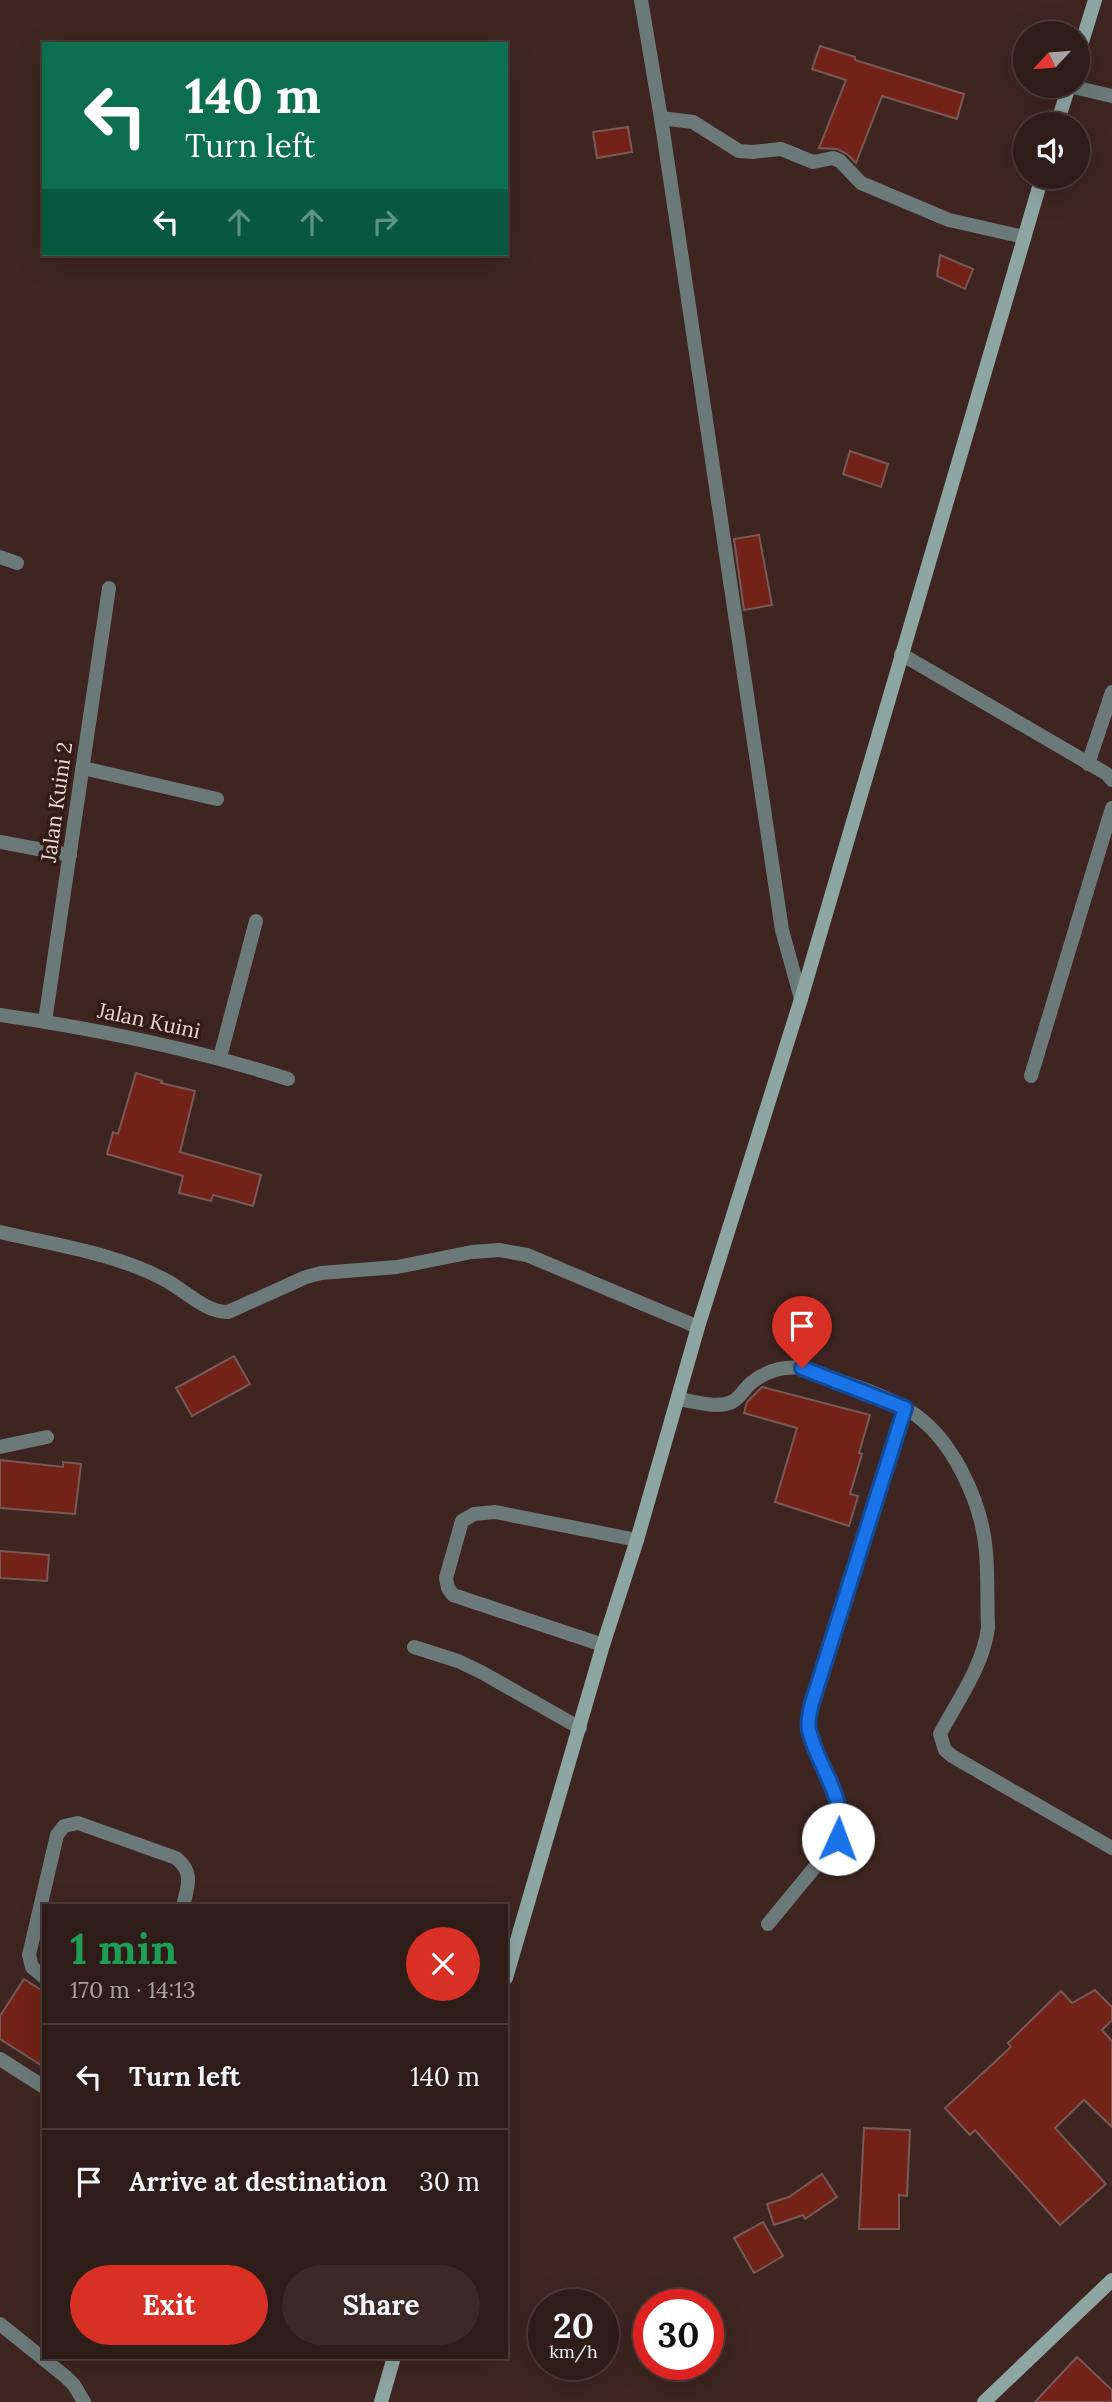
<!DOCTYPE html>
<meta charset="utf-8">
<style>
:root{--surface:#2e1c19;--page:#3a2926;--text:#f1f3f6;--muted:#a7a1a2;--line:#493a38;--accent:#d93025}
body{margin:0;font-family:Lora,serif;background:var(--page);color:var(--text);height:100vh;display:flex;flex-direction:column;font-size:26px;white-space:nowrap}
*{box-sizing:border-box;margin:0}
p{font-size:23px;color:var(--muted)}
.icon{flex:none;width:38px;height:38px;fill:none;stroke:currentColor;stroke-width:2;stroke-linecap:round;stroke-linejoin:round}
.map{position:relative;flex:1;overflow:hidden}
.side{position:absolute;left:42px;top:1904px;width:466px;height:455px;display:flex;flex-direction:column;background:var(--surface);border-radius:0px;box-shadow:0 7px 28px #0002,0 0 0 2px var(--line)}
.side>*{flex:none}
.top-card{position:absolute;left:42px;top:42px;width:466px;height:214px;border-radius:0px;box-shadow:0 7px 28px #0002,0 0 0 2px var(--line);background:#0b6e4f;color:#fff;overflow:hidden}
.needle{width:46px;rotate:244deg}
.fabs{position:absolute;left:1013px;top:21px;display:grid;gap:14px}
.fabs a{display:grid;place-items:center;width:77px;height:77px;border-radius:50%;background:var(--surface);box-shadow:0 7px 28px #0002,0 0 0 2px var(--line);font-size:35px}
.speed{position:absolute;left:528px;top:2289px;display:flex;gap:14px;font-size:35px;font-weight:700;text-align:center}
.speed>*{display:grid;place-content:center;width:91px;height:91px;border-radius:50%;background:var(--surface);box-shadow:0 7px 28px #0002,0 0 0 2px var(--line);line-height:1}
.speed small{font-size:18px;font-weight:400}
.speed .limit{border:10px solid #d22;background:#fff;color:#111}
.pin{position:absolute;display:grid;place-items:center;width:60px;height:60px;color:#fff;margin:-72px -30px;border-radius:50% 50% 50% 0;rotate:-45deg;box-shadow:0 0 7px #0007}
.pin .icon{rotate:45deg}
.me{position:absolute;width:77px;margin:-38px;rotate:2deg;stroke-linejoin:round;filter:drop-shadow(0 0 5px #0008)}
.turn{display:flex;align-items:center;gap:24px;height:147px;padding:0 28px;font-size:32px}
.turn .icon{width:91px;height:91px;stroke-width:2.5}
.turn b{display:block;font-size:49px;line-height:60px}
.lanes{display:flex;align-items:center;height:66px;padding:0 28px;background:#0003;justify-content:center;gap:35px;direction:ltr}
.lanes .off{opacity:.35}
.round{display:grid;place-items:center;flex:none;width:74px;height:74px;border-radius:37px;background:var(--page)}
.head{display:flex;align-items:center;justify-content:space-between;height:119px;padding:0 28px}
h1{font-size:42px;font-weight:700;line-height:52px;color:#1e9e55}
.action{display:flex;gap:14px;margin-top:auto;padding:14px 28px}
.action a{flex:1;height:80px;border-radius:42px;background:var(--accent);color:#fff;font-size:28px;font-weight:700;line-height:80px;text-align:center}
.action a+a{background:var(--page);color:var(--text)}
ul{padding:0;list-style:none}
li{display:flex;align-items:center;gap:21px;height:105px;padding:0 28px;border-top:2px solid var(--line)}
li div{flex:1}
li b{display:block;font-size:26px}
li em{font-style:normal}
.map>svg:first-child{display:block}
</style>
<div class="map">
<svg width="1112" height="2402" viewBox="0 0 1112 2402">
<rect width="100%" height="100%" fill="#3e2521"/>
<g fill="#732218" stroke="#775a55" stroke-width="2">
<path d="M820,46L855,57V60L964,94L957,119L882,96L856,163L847,154L837,149L819,148L846,80L812,69Z"/>
<path d="M628,127L632,152L597,158L593,132Z"/>
<path d="M940,255L973,269L965,289L937,276Z"/>
<path d="M850,451L888,464L881,487L843,474Z"/>
<path d="M759,535L772,605L744,610L734,539Z"/>
<path d="M136,1073L162,1081L161,1083L195,1091L180,1152L261,1175L253,1206L213,1195L211,1201L179,1193L183,1176L107,1154L113,1132L118,1134Z"/>
<path d="M234,1356L250,1384L192,1416L176,1388Z"/>
<path d="M762,1387L870,1415L859,1453L862,1454L850,1494L858,1496L849,1526L775,1502L797,1428L744,1413L747,1402Z"/>
<path d="M0,1460L63,1467V1462L81,1464L75,1514L0,1508Z"/>
<path d="M0,1551L49,1555L47,1581L0,1578Z"/>
<path d="M24,1979L44,1992V2067L0,2039V2016Z"/>
<path d="M1095,1990L1112,2007V2020L1102,2030L1112,2041V2127L1084,2100L1055,2128L1106,2184L1060,2225L975,2130L970,2135L945,2108L1011,2047L1008,2043L1061,1991L1072,2003Z"/>
<path d="M864,2128L910,2130L907,2196L899,2195V2229H859Z"/>
<path d="M822,2174L837,2197L805,2219L803,2215L774,2225L767,2204L789,2197Z"/>
<path d="M763,2222L783,2256L754,2273L734,2238Z"/>
<path d="M1077,2357L1112,2390V2402H1035Z"/>
</g>
<g fill="none" stroke-linecap="round" stroke-linejoin="round">
<g stroke="#6b7a78" stroke-width="14">
<path d="M641,0L661,118L782,930L801,999"/>
<path d="M1069,86L1112,96"/>
<path d="M661,118L693,122L739,151L753,152L781,149L813,162L833,158L840,161L861,183L949,220L1024,237"/>
<path d="M0,557L17,563"/>
<path d="M901,654L1107,774L1112,780"/>
<path d="M1088,764L1112,692"/>
<path d="M83,768L217,799"/>
<path d="M0,842L70,855"/>
<path d="M0,1015C97,1029 194,1049 288,1079"/>
<path d="M45,1021L109,588"/>
<path d="M220,1057L256,921"/>
<path d="M1031,1076L1112,808"/>
<path d="M0,1232C56,1245 116,1253 167,1281C187,1292 205,1312 228,1312L306,1277L321,1273L397,1267L472,1252L499,1250L527,1255L698,1327"/>
<path d="M678,1399C694,1401 716,1409 732,1402C740,1398 744,1389 751,1383C766,1371 784,1366 802,1368C837,1381 876,1390 908,1410C952,1436 982,1502 986,1552C988,1577 987,1603 988,1628C983,1666 958,1700 940,1734L945,1750L952,1756L1112,1848"/>
<path d="M0,1447L47,1437"/>
<path d="M603,1645L453,1595L448,1588L446,1578L462,1521L474,1514L495,1512L637,1540"/>
<path d="M414,1647L458,1661L481,1672L580,1728"/>
<path d="M768,1924L838,1839C848,1797 818,1769 809,1730C807,1722 810,1711 812,1703L905,1408"/>
<path d="M44,1977L32,1967L29,1955L57,1835L64,1826L78,1823L176,1858C194,1872 188,1886 183,1906"/>
<path d="M0,2059L44,2087"/>
<path d="M0,2324L66,2377L74,2385L84,2402"/>
</g>
<g stroke="#8ea6a2" stroke-width="14">
<path d="M1078,55L1095,0"/>
<path d="M1057,124L1069,86"/>
<path d="M506,1978L603,1645L637,1540L698,1327L801,999L1042,177"/>
<path d="M381,2402L394,2357"/>
<path d="M984,2402L1112,2280"/>
</g>
</g>
<g fill="none" stroke-linecap="round" stroke-linejoin="round">
<g stroke="#114b97" stroke-width="18">
<path id="route" d="M802,1368L905,1408L812,1703C810,1711 807,1722 809,1730C818,1769 848,1797 838,1839"/>
</g>
<use href="#route" stroke="#1a73e8" stroke-width="12"/>
</g>
<g text-anchor="middle" stroke-width="7" stroke-linejoin="round" paint-order="stroke">
<g font-size="21" fill="#e7d6d3" stroke="#331b18">
<text transform="translate(57 802) rotate(-82)" y="7">Jalan Kuini 2</text>
<text transform="translate(149 1021) rotate(12)" y="7">Jalan Kuini</text>
</g>
</g>
</svg>
<div class="fabs">
<a><svg class="needle" viewBox="-14 -14 28 28"><path d="M0-13l5 13h-10z" fill="#e53935"/><path d="M0 13l5-13h-10z" fill="#a7a1a2"/></svg></a>
<a><svg class="icon" aria-label="sound" viewBox="0 0 24 24"><path d="M4 9h4l5-4v14l-5-4H4zM17 9q2 3 0 6"/></svg></a>
</div>
<div class="speed"><div>20<small>km/h</small></div><div class="limit">30</div></div>
<div class="pin" style="left:802px;top:1368px;background:#d93025"><svg class="icon" aria-label="arrive" viewBox="0 0 24 24"><path d="M6 21V4h12l-3 4 3 4H6"/></svg></div>
<svg class="me" style="left:838px;top:1839px" viewBox="-20 -20 40 40"><circle r="19" fill="#fff"/><path d="M0-13L10 11 0 6-10 11z" fill="#1a73e8"/></svg>
<div class="top-card">
<div class="turn"><svg class="icon" aria-label="left" viewBox="0 0 24 24"><path d="M17 20v-9H6M10 6l-5 5 5 5"/></svg><div><b>140 m</b>Turn left</div></div>
<div class="lanes"><svg class="icon" aria-label="left" viewBox="0 0 24 24"><path d="M17 20v-9H6M10 6l-5 5 5 5"/></svg><svg class="icon off" aria-label="ahead" viewBox="0 0 24 24"><path d="M12 20V5M6 11l6-6 6 6"/></svg><svg class="icon off" aria-label="ahead" viewBox="0 0 24 24"><path d="M12 20V5M6 11l6-6 6 6"/></svg><svg class="icon off" aria-label="right" viewBox="0 0 24 24"><path d="M7 20v-9h11M14 6l5 5-5 5"/></svg></div>
</div>
<section class="side">
<div class="head"><div><h1>1 min</h1><p>170 m · 14:13</p></div><a class="round" style="background:#d93025;color:#fff"><svg class="icon" aria-label="close" viewBox="0 0 24 24"><path d="M6 6l12 12M18 6L6 18"/></svg></a></div>
<ul>
<li><svg class="icon" aria-label="left" viewBox="0 0 24 24"><path d="M17 20v-9H6M10 6l-5 5 5 5"/></svg><div><b>Turn left</b></div><em>140 m</em></li>
<li><svg class="icon" aria-label="arrive" viewBox="0 0 24 24"><path d="M6 21V4h12l-3 4 3 4H6"/></svg><div><b>Arrive at destination</b></div><em>30 m</em></li>
</ul>
<div class="action"><a>Exit</a><a>Share</a></div>
</section>
</div>
